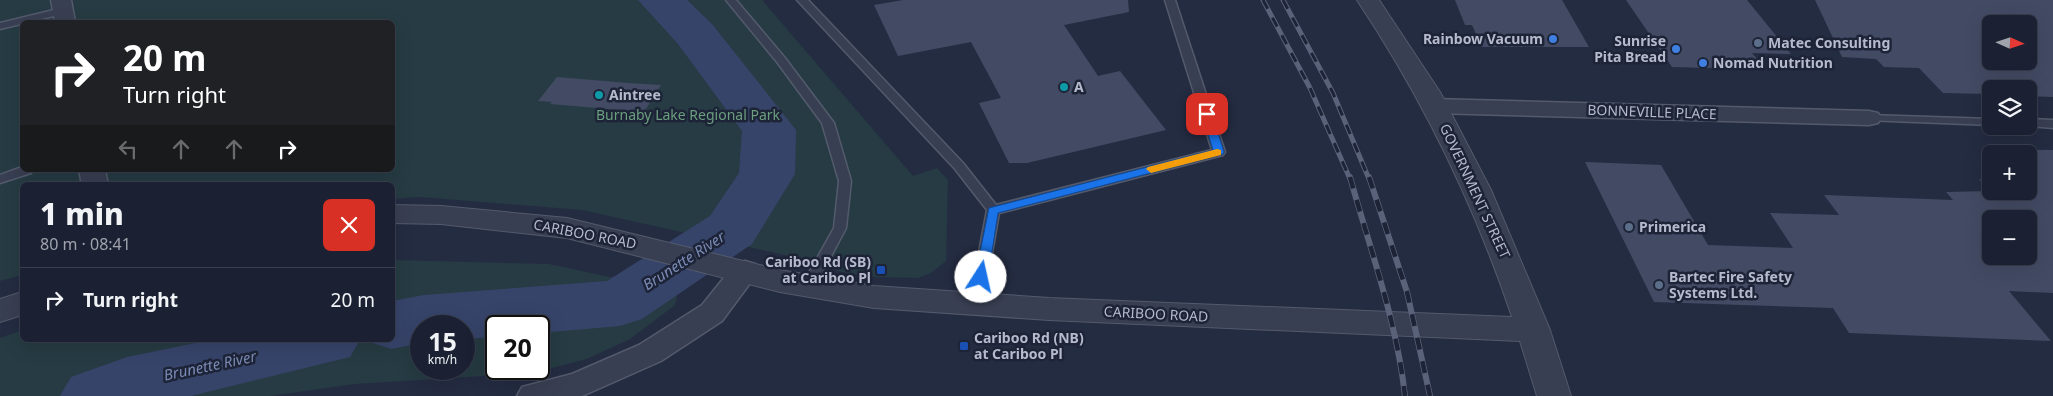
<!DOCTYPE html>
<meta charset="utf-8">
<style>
:root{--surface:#1b2132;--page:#282e3e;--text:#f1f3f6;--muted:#a0a3ac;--line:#393e4d}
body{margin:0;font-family:"Noto Sans",sans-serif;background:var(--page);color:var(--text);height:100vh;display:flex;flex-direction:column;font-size:19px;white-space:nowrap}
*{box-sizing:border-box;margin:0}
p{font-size:16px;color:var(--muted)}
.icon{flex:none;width:28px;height:28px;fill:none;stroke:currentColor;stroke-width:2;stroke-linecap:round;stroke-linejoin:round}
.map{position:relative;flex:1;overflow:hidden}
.panel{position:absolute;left:20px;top:182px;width:375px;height:160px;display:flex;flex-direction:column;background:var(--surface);border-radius:8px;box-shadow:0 5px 20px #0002,0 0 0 1px var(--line)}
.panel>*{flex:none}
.banner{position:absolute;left:20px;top:20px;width:375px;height:152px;border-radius:8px;box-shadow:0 5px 20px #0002,0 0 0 1px var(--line);background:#202124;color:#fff;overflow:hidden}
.needle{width:32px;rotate:93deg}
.tools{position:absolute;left:1982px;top:15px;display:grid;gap:10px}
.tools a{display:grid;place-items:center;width:55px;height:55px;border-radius:8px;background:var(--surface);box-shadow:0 5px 20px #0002,0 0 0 1px var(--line);font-size:25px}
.speed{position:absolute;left:410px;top:315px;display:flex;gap:10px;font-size:25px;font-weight:700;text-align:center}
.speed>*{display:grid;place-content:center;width:65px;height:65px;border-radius:50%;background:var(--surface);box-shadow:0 5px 20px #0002,0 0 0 1px var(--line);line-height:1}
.speed small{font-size:12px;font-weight:400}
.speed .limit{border:2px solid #111;border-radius:8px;background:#fff;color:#111}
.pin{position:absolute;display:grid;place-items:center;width:42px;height:42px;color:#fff;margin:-21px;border-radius:10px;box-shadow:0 2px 8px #0006}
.me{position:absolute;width:55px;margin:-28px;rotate:10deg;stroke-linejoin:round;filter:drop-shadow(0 0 4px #0008)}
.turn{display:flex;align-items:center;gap:18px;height:105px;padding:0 20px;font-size:22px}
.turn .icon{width:65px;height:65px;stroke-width:2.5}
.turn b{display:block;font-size:35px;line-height:42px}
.lanes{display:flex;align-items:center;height:48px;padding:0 20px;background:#0003;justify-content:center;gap:25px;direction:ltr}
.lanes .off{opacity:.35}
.round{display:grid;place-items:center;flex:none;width:52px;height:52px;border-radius:8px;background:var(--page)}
.overview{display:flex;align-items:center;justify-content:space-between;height:85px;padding:0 20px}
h1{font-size:30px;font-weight:800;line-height:38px}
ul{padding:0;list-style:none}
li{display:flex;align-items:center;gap:15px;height:65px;padding:0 20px;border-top:1px solid var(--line)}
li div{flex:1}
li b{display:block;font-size:19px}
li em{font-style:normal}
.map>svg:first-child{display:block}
</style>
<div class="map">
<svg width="2053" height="396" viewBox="0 0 2053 396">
<rect width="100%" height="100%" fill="#242c42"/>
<g fill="#263b43" fill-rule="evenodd">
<path d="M0,0H762L913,176L937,168L948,180L946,261L931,273L918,278L875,277L842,272L798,258L582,210L419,197L393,199L392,185H22V275L0,281ZM22,22H392V170H22Z"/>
<path d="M393,260L549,264L675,291L677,298L674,306L630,339L587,359L532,373L355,384L270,396H0V338L22,330V340H392ZM464,326V369H421V326ZM539,326V369H496V326Z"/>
</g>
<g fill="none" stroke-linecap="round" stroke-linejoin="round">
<g fill="#37446a" fill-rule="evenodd">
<path d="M638,0H687L712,24L796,130L795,174L752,244L642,319L620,326L539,333V326H496V337L464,339V326H421V343L392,349L369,342L368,340H392V301L424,295L607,281L710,216L739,173L742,131L678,44Z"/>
<path d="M210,340H360L350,357L191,396H60L71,377L127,357Z"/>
</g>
</g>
<g fill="#434b64" fill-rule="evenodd">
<path d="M903,0H1128L1129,12L1064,25L1098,76L1120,71L1166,130L1027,163H1009L979,103L1001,98L971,42L898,56L874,5Z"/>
<path d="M1455,0H1562L1589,47H1482L1472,25H1465Z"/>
<path d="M1626,0H1747L1791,54L1752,53L1758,60H1739L1745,69L1672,67Z"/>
<path d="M1815,0H2053V97L2029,96V89H1991V94L1943,93L1919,68L1884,67L1876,59L1842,57ZM1991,24H2029V61H1991Z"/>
<path d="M557,77L628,83L661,85L644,112L550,104L552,102L538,101Z"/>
<path d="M1994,149L2053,150V293L2009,291L2051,341L1849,333L1833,308L1654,302L1585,162L1661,165L1708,245L1793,248L1770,213L1839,215L1824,195L1953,200L1946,192L1991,191L1979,179L1991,180V191H2029V154H1998ZM1991,219H2029V256H1991Z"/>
</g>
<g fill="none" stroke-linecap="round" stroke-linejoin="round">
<g stroke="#535a6c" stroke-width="3">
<g id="service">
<path d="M726,0H736L785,58L834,123L851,181L846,228L813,290H803L801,287L834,228L839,181L822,123L777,62Z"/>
<path d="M797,0H808L963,163L996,205L1212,150L1165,0H1175L1225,152L1223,155L999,213L983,305L981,309H971L969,305L987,210L955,169Z"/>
<path d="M62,8L66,9V13L0,29V23Z"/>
<path d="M1869,115L1991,119V125L1865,120L1863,118L1865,116Z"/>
<path d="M2029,119L2053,120V128L2028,126Z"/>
<path d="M22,167V170H33L31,173L0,183V175Z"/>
</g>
</g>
<g stroke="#535a6c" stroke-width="3">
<g id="minor">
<path d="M51,0H71L75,22H55Z"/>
<path d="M1434,99L1869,111L1878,113L1881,118L1878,123L1869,125L1434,113L1426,111L1422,106L1426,101Z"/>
<path d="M79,170H105L108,185H82Z"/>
<path d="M745,261L755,264L759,271L722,321L661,361L582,396H517L522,387L572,374L639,345L702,305L735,264Z"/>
</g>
</g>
<g stroke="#535a6c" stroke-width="2">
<g id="tertiary">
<path d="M1357,0H1379L1440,92L1491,190L1550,330L1571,396H1537L1520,341L1049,320L874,308L780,292L567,238L441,224L392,223V205L441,206L567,218L780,270L874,286L1049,298L1512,317C1474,204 1423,99 1357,0Z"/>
<path d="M22,292V315L0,322V299Z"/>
</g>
</g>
<use href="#service" fill="#393f52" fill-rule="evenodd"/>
<use href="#minor" fill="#393f52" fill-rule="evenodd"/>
<use href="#tertiary" fill="#393f52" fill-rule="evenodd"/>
<g stroke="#5a6279" stroke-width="5">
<g id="rail-far1">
<path d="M1263,0L1310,88L1350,179"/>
<path d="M1283,0L1333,93L1369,179"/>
</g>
</g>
<g stroke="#5a6279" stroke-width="6">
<g id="rail">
<path d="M1350,177C1370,249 1397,322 1405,396"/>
<path d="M1369,177L1407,292L1430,396"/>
</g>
</g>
<use href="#rail-far1" stroke="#1d2437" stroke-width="3" stroke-dasharray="10" stroke-linecap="butt"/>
<use href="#rail" stroke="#1d2437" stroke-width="4.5" stroke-dasharray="12" stroke-linecap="butt"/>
</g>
<path fill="#1a73e8" stroke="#114b97" d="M1207,111L1212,114L1224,152L1223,154L998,213L988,277L986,280H977L975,277L989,208L1213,150L1202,114Z"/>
<path fill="#f59e0b" d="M1217,149L1221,150V155L1151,173L1146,169L1148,167Z"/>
<g fill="#3f7fe0" stroke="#1d2437" stroke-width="2">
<circle cx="1553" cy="39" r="5"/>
<circle cx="1676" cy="49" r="5"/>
<circle cx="1703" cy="63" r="5"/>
</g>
<g fill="#5c6f8a" stroke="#1d2437" stroke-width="2">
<circle cx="1758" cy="43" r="5"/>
<circle cx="1629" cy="227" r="5"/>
<circle cx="1659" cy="285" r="5"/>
</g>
<g fill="#0f9aa8" stroke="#1d2437" stroke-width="2">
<circle cx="1064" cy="87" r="5"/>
<circle cx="599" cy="95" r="5"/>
</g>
<g fill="#1a4fb4" stroke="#1d2437" stroke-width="2">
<rect x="876" y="265" width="10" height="10" rx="2.5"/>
<rect x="959" y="341" width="10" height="10" rx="2.5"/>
</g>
<g text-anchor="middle" stroke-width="5" stroke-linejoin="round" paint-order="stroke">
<g font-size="14" font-weight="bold" fill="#b5bacc" stroke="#1d2437" text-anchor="start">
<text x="1543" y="44" text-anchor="end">Rainbow Vacuum</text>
<text x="1666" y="46" text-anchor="end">Sunrise<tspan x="1666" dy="16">Pita Bread</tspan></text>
<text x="1768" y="48">Matec Consulting</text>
<text x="1713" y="68">Nomad Nutrition</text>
<text x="1074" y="92">A</text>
<text x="609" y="100">Aintree</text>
<text x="1639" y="232">Primerica</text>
<text x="871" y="267" text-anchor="end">Cariboo Rd (SB)<tspan x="871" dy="16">at Cariboo Pl</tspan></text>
<text x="1669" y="282">Bartec Fire Safety<tspan x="1669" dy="16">Systems Ltd.</tspan></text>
<text x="974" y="343">Cariboo Rd (NB)<tspan x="974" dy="16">at Cariboo Pl</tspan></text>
</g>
<g font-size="14" fill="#b5bacc" stroke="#1d2437">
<text transform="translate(1652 112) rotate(2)" y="5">BONNEVILLE PLACE</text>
<text transform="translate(1475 191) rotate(65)" y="5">GOVERNMENT STREET</text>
<text transform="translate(585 234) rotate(11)" y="5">CARIBOO ROAD</text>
<text transform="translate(1156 314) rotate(3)" y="5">CARIBOO ROAD</text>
</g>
<g font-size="14" fill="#6b9e7f" stroke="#1d2437">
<text x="688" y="120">Burnaby Lake Regional Park</text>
</g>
<g font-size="15" font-style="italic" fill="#7c8bb5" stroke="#1d2437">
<text transform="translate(684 261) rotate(-33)" y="5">Brunette River</text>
<text transform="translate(210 366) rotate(-12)" y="5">Brunette River</text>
</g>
</g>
</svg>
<div class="tools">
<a><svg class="needle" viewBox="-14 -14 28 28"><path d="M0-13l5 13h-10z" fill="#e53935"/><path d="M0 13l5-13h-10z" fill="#a0a3ac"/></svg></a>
<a><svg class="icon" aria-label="layers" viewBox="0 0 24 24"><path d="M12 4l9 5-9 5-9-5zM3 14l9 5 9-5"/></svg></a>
<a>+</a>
<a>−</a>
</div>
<div class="speed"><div>15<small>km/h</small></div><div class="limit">20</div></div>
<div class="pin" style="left:1207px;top:114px;background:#d93025"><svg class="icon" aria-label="arrive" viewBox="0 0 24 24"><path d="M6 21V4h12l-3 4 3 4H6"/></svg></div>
<svg class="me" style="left:981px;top:277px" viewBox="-20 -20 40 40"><circle r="19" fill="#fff"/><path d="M0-13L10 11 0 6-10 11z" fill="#1a73e8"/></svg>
<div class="banner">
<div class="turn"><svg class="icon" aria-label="right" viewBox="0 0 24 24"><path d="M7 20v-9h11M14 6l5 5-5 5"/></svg><div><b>20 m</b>Turn right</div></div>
<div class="lanes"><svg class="icon off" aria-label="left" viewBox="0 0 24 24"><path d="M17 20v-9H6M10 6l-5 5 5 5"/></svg><svg class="icon off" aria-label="ahead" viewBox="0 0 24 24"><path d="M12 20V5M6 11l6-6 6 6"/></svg><svg class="icon off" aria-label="ahead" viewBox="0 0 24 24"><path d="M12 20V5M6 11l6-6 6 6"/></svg><svg class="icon" aria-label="right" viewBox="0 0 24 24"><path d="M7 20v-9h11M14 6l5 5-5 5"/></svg></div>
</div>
<section class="panel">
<div class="overview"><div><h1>1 min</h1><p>80 m · 08:41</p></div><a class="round" style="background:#d93025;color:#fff"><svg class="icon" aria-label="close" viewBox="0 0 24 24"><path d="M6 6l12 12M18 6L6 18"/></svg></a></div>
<ul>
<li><svg class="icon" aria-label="right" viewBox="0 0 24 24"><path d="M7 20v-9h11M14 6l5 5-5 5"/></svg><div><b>Turn right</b></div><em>20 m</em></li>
</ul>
</section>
</div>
